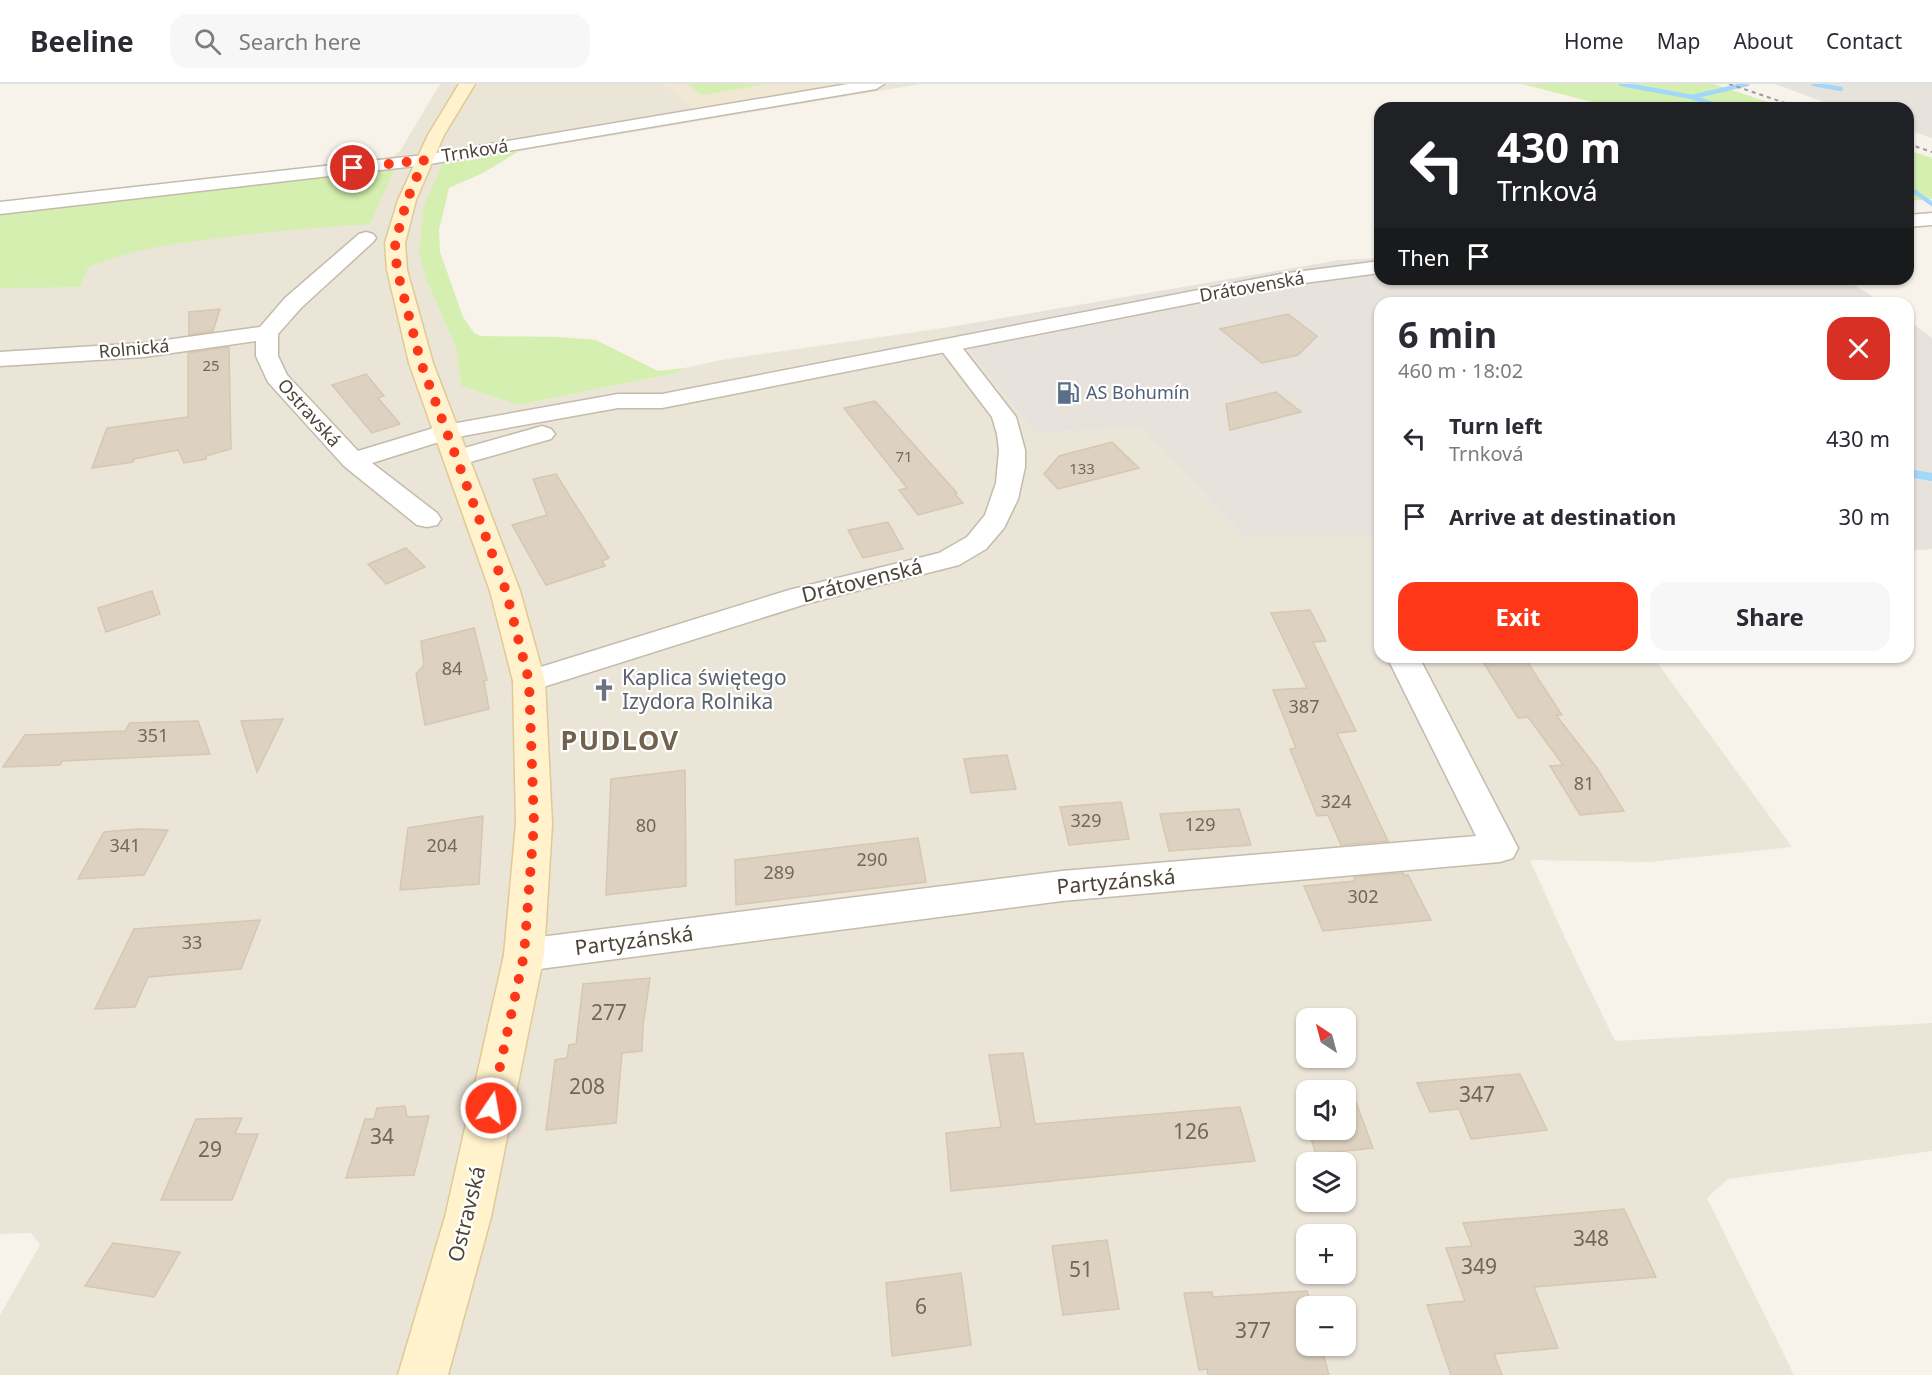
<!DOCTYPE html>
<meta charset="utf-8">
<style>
:root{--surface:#fff;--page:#f7f7f7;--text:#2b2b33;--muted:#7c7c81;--line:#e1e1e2;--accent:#ff3719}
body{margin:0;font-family:"Noto Sans",sans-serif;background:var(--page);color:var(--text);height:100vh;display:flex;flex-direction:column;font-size:22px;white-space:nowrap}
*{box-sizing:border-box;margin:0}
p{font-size:20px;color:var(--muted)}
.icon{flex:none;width:33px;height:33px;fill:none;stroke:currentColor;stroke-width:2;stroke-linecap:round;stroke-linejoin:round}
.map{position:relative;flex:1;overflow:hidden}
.sheet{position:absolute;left:1374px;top:213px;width:540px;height:366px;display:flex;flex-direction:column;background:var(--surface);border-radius:18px;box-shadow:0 2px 4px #0004}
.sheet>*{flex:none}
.banner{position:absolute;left:1374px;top:18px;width:540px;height:183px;border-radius:18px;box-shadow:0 2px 4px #0004;background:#202124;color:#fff;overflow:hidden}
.needle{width:39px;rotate:324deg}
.tools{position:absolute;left:1296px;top:924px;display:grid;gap:12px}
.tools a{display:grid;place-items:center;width:60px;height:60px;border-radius:12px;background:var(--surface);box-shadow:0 2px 4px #0004;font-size:30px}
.pin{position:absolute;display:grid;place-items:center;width:51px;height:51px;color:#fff;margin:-26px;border:3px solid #fff;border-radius:50%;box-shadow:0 2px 6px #0007}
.me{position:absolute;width:66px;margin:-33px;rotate:12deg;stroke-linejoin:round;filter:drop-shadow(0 0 4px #0008)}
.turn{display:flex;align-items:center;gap:21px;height:126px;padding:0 24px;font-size:27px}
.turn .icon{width:78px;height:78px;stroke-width:2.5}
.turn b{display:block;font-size:42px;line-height:51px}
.then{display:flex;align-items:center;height:57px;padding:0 24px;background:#0003;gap:12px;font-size:22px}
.round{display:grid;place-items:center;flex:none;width:63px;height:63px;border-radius:18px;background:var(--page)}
.summary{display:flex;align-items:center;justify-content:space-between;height:102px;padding:0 24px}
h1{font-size:36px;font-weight:700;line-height:45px}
.cta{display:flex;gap:12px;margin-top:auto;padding:12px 24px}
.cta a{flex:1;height:69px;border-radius:18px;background:var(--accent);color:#fff;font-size:24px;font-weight:700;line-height:69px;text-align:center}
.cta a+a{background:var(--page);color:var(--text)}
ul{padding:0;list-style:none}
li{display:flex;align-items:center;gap:18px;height:78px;padding:0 24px}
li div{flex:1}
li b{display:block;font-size:22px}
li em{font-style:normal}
header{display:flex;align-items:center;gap:36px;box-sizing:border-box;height:84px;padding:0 30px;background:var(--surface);border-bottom:2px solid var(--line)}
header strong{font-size:28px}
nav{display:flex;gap:33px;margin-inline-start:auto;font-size:21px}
.search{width:420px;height:54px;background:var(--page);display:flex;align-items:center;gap:15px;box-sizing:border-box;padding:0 21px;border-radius:18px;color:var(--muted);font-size:22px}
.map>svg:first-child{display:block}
</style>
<header>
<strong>Beeline</strong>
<div class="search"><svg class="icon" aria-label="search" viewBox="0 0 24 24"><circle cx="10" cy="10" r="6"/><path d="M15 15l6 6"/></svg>Search here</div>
<nav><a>Home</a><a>Map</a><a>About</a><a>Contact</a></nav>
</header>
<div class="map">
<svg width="1932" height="1291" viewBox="0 0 1932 1291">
<rect width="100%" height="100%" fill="#f7f3eb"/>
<path fill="#ebe5d8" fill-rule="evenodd" d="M440,0H921L443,80L419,171L427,198L456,263L461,302L518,321L676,289L684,284L721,276L950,243L1035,349L1141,344L1244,452H1380V573H1653L1792,763L1650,778L1530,776L1566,856L1615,957L1932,939V1067L1728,1095L1707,1114L1794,1291H0V1231L40,1161L31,1149L0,1150V204L80,202L88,184L110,174L149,163L266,147L395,85L394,72L400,67ZM1306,934H1346V974H1306ZM1306,1006H1346V1046H1306ZM1306,1078H1346V1118H1306ZM1306,1150H1346V1190H1306ZM1306,1222H1346V1262H1306Z"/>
<g fill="#e7e2dc">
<path d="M1775,0H1932V54L1908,46V24H1840Z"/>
<path d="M1380,174V195H1844L1884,219H1380V452H1244L1141,344L1035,349L950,243L1339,176Z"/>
<path d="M1908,236L1932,254V465L1908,467Z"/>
</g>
<path fill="#f1e8d3" d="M663,0H851L696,27Z"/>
<g fill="#d4efaf">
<path d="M688,0H759L760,1L702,11Z"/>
<path d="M1522,0H1714L1785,24H1616Z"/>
<path d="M1908,66L1932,74V115L1908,117Z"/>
<path d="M519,67L483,89L449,104L439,146L440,168L463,233L474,249L480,252L559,253L596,256L658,287L684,284L676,289L518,321L461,302L456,263L427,198L419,171L424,121L443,80Z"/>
<path d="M394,72L395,84L370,140C314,144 259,148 204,156C164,161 125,167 88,184L80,203L0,204V122L97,112L377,76Z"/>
</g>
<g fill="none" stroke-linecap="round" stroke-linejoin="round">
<g stroke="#a1d7f9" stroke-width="4.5">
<path d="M1621,0L1692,13L1747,0"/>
<path d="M1814,0L1841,5"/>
<path d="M1692,13L1724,24"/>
<path d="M1908,103L1932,120"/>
</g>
<path stroke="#a1d7f9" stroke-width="8" d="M1908,389L1932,393"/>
</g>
<g fill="#ddd2c1" stroke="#d6c7b1" stroke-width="1.5">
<path d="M220,225L213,247L189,251V228Z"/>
<path d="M1288,230L1317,252L1298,271L1262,279L1220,245Z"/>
<path d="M229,263L231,365L206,372V375L184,379L178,366L134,375L133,378L92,384L107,344L188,333V269Z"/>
<path d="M366,290L384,312L378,314L400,340L372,349L332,301Z"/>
<path d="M1276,308L1301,328L1230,346L1226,320Z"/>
<path d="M875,317L957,409L955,410L963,419L918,431L899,406L907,404L844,324Z"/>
<path d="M1112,358L1139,384L1058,405L1044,390L1059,372Z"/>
<path d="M556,390L609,474L602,477L605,482L546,501L512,441L547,431L533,395Z"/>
<path d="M888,438L903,465L863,474L848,446Z"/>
<path d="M406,464L425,483L386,500L368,480Z"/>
<path d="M152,507L160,530L106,548L98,524Z"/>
<path d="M1310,526L1326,557L1313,558L1356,647L1337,649L1388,757L1341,761L1328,731L1317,732L1290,665L1296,664L1273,606L1307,604L1271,529Z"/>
<path d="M474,544L487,596L484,597L489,625L425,641L416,590L424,581L421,557Z"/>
<path d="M1480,573H1524L1562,631H1556L1597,684L1624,727L1580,731L1550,682L1563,681L1528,633L1518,634Z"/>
<path d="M283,635L257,688L241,637Z"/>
<path d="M198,637L210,670L62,677L60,681L3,683L25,651L125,647L130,639Z"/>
<path d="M1007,671L1016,705L971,709L964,675Z"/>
<path d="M685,686L686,802L606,811L611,695Z"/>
<path d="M1121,718L1129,755L1069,761L1060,723Z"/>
<path d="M1239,725L1251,761L1169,767L1160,730Z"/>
<path d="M483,732L479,800L400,806L408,744Z"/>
<path d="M138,745L168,746L144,791L78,795L104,748Z"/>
<path d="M918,754L926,798L736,821L735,776Z"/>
<path d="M1403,789L1405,792L1408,791L1431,836L1323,847L1304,802L1355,797L1354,793Z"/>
<path d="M260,836L241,885L148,893L135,923L95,925L134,845Z"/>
<path d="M650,894L643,941L642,967L622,969L616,1039L546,1046L555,976L567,974L569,961L576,960L583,900Z"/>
<path d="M1023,969L1035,1040L1240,1023L1255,1077L951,1107L946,1049L1001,1043L989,971Z"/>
<path d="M1520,990L1547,1046L1471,1055L1459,1025L1430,1028L1417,999Z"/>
<path d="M1354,1013L1373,1064L1316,1070L1308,1046H1346V1014Z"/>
<path d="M405,1022L407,1033L429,1032L414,1091L346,1094L365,1035H374L377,1024Z"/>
<path d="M242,1034L235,1050H258L232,1116H161L196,1035Z"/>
<path d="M1624,1125L1656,1193L1534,1203L1558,1264L1494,1270L1502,1291H1451L1427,1221L1465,1217L1446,1164L1472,1162L1463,1139Z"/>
<path d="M1107,1156L1119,1225L1063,1231L1052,1162Z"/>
<path d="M113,1159L136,1162L180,1168L154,1213L85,1202Z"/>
<path d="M961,1189L971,1261L892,1272L886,1199Z"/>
<path d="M1307,1207L1311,1222H1306V1262H1321L1329,1291H1208L1207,1285L1199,1286L1184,1209L1212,1208L1213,1213Z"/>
</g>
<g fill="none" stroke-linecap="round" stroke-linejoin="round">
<g stroke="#c4bbac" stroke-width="3">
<g id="minor">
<path d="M848,0H884L876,5L424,81L0,130V118L424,71Z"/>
<path d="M366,148L373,150L376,154L373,158L301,224L278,250V272L287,291L358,367L437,343L446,341L455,343L458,348L455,353L372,379L437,429L441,435L437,441L427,443L417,441L344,382L268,298L256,272V257L144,273L0,282V268L144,259L260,243L285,214L359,150Z"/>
<path d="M949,255L957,257L1016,333L1025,366V383L1018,415L1004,444L986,465L959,481L809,519L540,604L529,608L518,604L513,597L518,590L789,506L939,469L967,453L985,431L996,399L999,366L997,350L992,333L938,262L941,257Z"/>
<path d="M1390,573H1418L1420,575L1518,764L1513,774L1500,778L1062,817L524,887L510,882L504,871L510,860L524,855L1062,787L1476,752L1388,575Z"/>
</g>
</g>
<g stroke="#c4bbac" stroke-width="3">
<g id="tertiary">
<path d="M1932,129V141L1908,143V131Z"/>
<path d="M1380,177V189L1281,202L662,324H618L446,355L437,353L434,348L437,343L446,341L618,310H662L1281,190Z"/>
<path d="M542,342L551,345L555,350L551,355L456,382L447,379L443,374L447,369Z"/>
</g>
</g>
<g stroke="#dfca97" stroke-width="3">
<path id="secondary" d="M459,0H475L444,51L416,116L405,159L407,186L433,279L520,507L545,597L552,740L544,871L491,1133L448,1291H398L445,1133L504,871L516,740L513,597L490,507L409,279L387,186L385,159L398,116L428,51Z"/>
</g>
<use href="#minor" fill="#fff" fill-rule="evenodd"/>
<use href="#tertiary" fill="#fff" fill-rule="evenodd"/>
<use href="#secondary" fill="#fff2cc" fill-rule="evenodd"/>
<g stroke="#9a9a9a" stroke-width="2" stroke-dasharray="4 4" stroke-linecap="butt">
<path d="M1729,0L1800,24"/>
<path d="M1908,60L1932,68"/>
</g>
</g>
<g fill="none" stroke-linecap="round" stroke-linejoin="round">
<path stroke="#ff3719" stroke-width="10" stroke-dasharray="0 18" d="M353,84L424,76L407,116L395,159L397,186L421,279L506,507L529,597L534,740L524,871L491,1024"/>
</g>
<defs>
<g id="fuel-bare" transform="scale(1.8)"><path d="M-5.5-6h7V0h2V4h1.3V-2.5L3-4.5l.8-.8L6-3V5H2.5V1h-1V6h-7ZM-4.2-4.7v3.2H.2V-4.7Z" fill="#5c6f8a" stroke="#fff" stroke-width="2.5" paint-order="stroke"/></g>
<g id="church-bare" transform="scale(1.8)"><path d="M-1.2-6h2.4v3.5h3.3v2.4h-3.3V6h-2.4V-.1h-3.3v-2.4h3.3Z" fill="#6b7280" stroke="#fff" stroke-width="2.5" paint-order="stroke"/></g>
</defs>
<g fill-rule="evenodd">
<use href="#fuel-bare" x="1068" y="309"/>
<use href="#church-bare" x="604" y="606"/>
</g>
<g text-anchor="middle" stroke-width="4.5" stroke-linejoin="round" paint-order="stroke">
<g font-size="15" fill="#70685a">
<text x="211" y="287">25</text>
<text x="904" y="378">71</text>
<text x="1082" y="390">133</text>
</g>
<g font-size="18" fill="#4c4437" stroke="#fff">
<text transform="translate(475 67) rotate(-9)" y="6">Trnková</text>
<text transform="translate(1252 203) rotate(-10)" y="6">Drátovenská</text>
<text transform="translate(134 265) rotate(-5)" y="6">Rolnická</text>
<text transform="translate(309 329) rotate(48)" y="6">Ostravská</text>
</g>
<g font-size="18" fill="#4e5e75" stroke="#fff" text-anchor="start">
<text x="1086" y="315">AS Bohumín</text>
</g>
<g font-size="18" fill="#70685a">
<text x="452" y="591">84</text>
<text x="1304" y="629">387</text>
<text x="153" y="658">351</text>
<text x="1584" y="706">81</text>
<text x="1336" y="724">324</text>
<text x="1086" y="743">329</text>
<text x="1200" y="747">129</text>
<text x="646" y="748">80</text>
<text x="125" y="768">341</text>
<text x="442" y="768">204</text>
<text x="872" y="782">290</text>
<text x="779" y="795">289</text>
<text x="1363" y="819">302</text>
<text x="192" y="865">33</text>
</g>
<g font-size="21" fill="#4c4437" stroke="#fff">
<text transform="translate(862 497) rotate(-14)" y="7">Drátovenská</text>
<text transform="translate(1116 798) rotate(-5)" y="7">Partyzánská</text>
<text transform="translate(634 857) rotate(-7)" y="7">Partyzánská</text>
<text transform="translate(467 1130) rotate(-76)" y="7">Ostravská</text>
</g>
<g font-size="21" fill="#5b616d" stroke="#fff" text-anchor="start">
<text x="622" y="601">Kaplica świętego<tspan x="622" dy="24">Izydora Rolnika</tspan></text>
</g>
<g font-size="21" fill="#70685a">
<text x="609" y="936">277</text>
<text x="587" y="1010">208</text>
<text x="1477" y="1018">347</text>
<text x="1191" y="1055">126</text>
<text x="382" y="1060">34</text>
<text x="210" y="1073">29</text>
<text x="1591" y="1162">348</text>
<text x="1479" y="1190">349</text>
<text x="1081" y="1193">51</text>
<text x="921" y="1230">6</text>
<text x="1253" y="1254">377</text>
</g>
<g font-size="27" font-weight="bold" letter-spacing="1.5" fill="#71614d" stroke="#fff">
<text x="620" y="666">PUDLOV</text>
</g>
</g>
</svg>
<div class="tools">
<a><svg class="needle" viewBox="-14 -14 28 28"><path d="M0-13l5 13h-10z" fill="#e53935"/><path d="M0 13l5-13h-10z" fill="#7c7c81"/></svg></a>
<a><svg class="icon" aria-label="sound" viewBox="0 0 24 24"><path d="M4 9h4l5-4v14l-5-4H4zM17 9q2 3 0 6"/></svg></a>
<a><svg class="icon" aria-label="layers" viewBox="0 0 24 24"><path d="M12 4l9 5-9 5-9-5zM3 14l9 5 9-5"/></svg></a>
<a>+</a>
<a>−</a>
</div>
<div class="pin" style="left:353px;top:84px;background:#d93025"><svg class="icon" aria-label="arrive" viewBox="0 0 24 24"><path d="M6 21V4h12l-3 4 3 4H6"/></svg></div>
<svg class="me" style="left:491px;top:1024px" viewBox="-20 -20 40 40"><circle r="17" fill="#ff3719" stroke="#fff" stroke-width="3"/><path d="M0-11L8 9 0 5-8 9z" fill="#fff"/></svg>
<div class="banner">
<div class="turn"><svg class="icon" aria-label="left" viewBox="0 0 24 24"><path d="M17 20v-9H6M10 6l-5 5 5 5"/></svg><div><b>430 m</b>Trnková</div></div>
<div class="then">Then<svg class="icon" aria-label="arrive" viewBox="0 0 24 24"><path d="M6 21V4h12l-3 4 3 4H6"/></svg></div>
</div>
<section class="sheet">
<div class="summary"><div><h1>6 min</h1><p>460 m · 18:02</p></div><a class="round" style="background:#d93025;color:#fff"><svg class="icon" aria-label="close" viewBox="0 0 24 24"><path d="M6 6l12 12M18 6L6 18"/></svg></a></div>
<ul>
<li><svg class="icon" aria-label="left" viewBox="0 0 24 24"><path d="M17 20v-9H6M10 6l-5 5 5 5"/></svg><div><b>Turn left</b><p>Trnková</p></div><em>430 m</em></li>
<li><svg class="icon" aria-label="arrive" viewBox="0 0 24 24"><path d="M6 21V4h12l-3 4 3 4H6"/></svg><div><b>Arrive at destination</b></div><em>30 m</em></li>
</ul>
<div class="cta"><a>Exit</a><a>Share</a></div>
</section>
</div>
